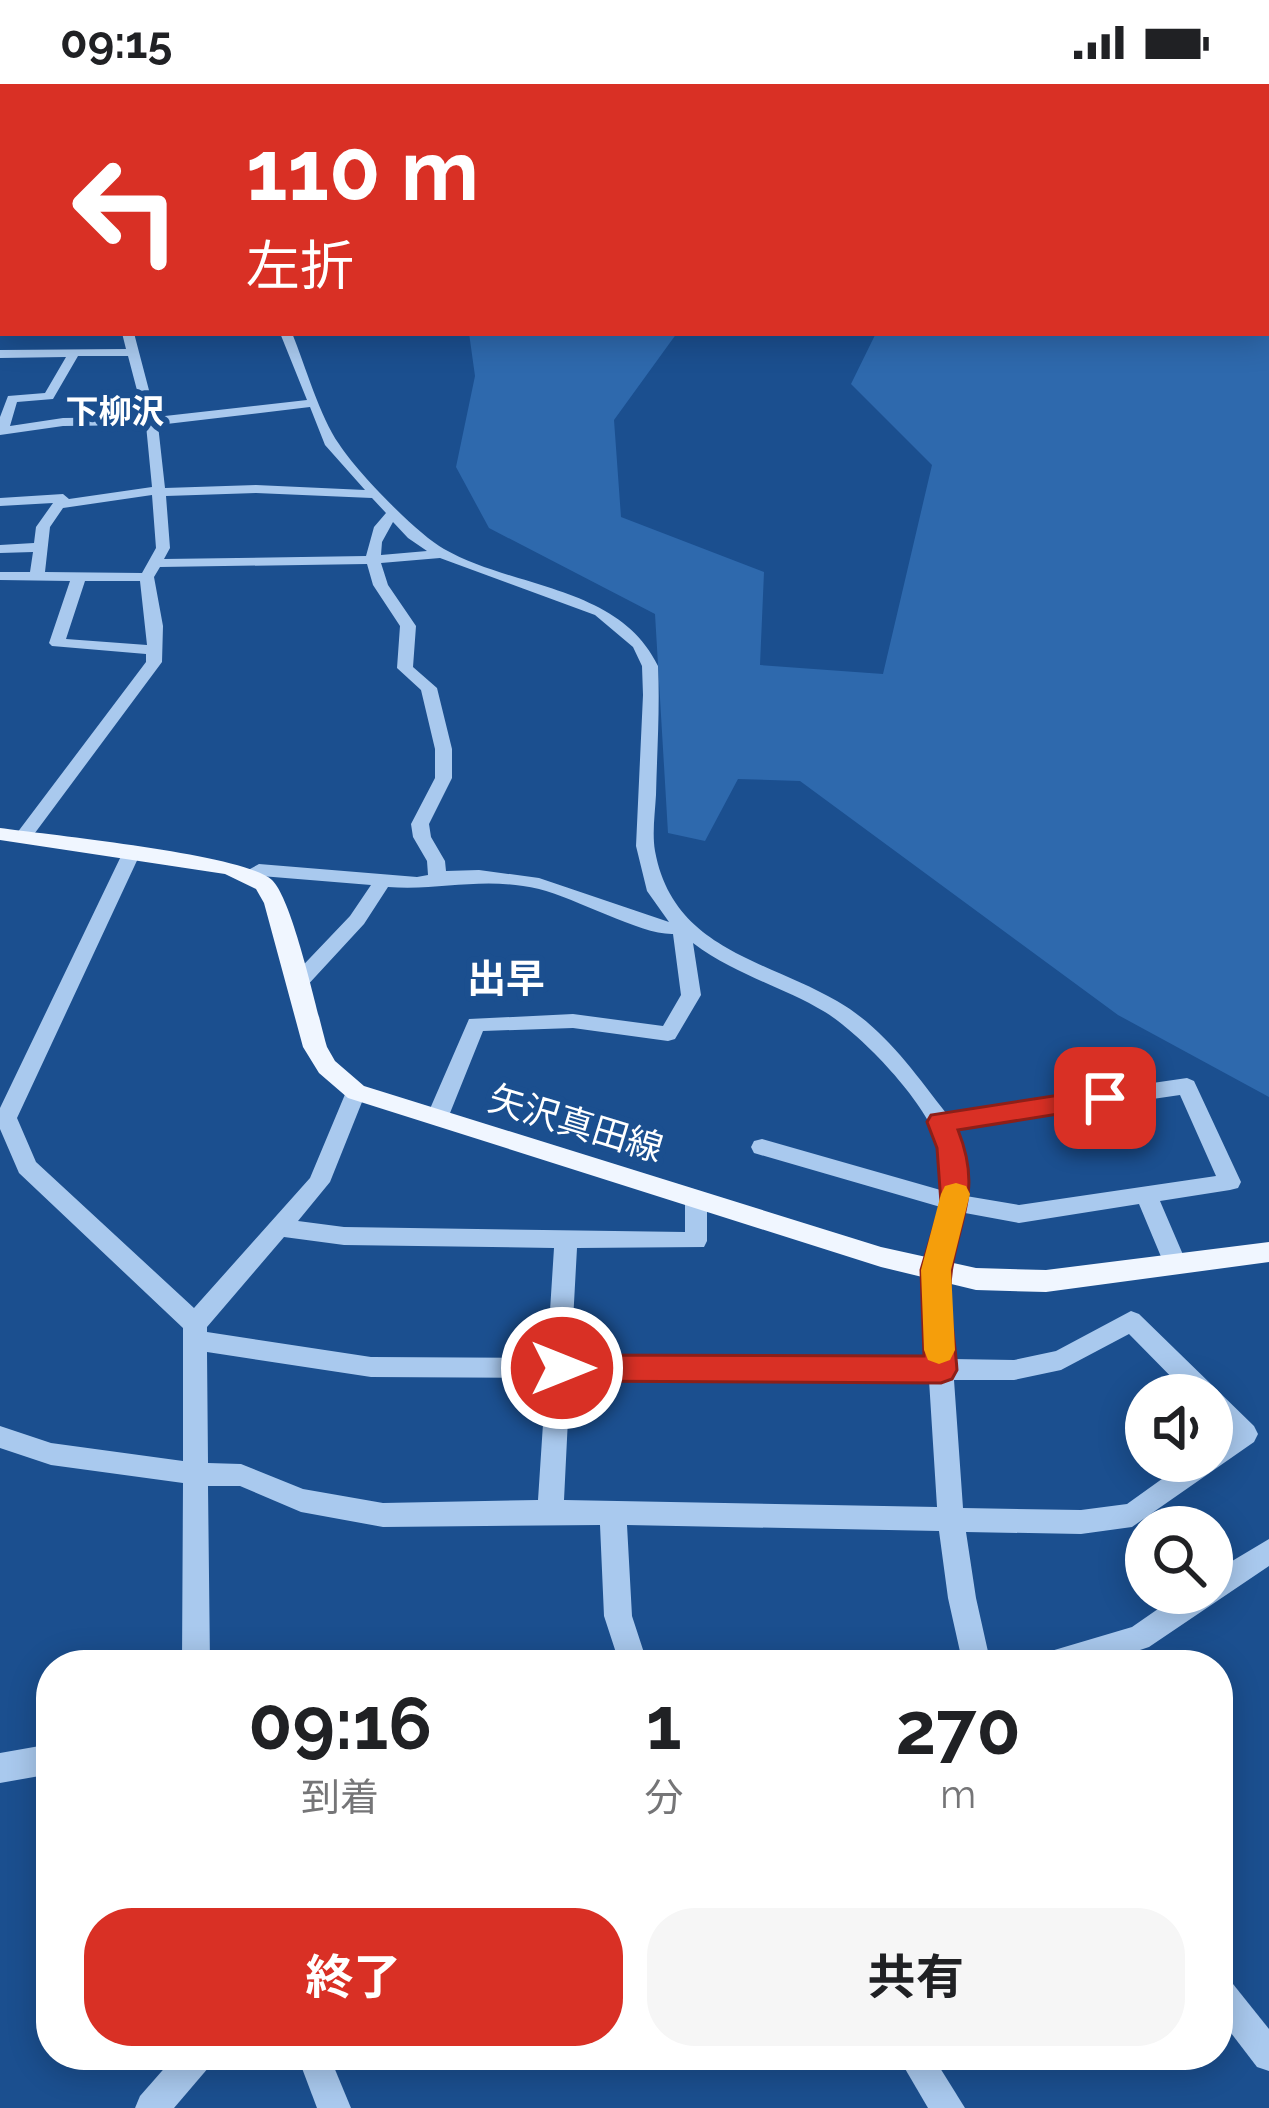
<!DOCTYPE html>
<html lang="ja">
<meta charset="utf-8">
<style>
:root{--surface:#fff;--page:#f6f6f6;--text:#202124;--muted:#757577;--accent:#d93025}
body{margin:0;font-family:Raleway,"Noto Sans JP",sans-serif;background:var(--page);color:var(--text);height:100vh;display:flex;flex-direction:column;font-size:45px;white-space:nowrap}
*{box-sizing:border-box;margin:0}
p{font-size:39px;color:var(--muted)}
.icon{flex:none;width:66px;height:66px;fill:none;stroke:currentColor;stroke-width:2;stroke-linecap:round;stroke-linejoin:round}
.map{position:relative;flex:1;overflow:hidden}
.details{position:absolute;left:36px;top:1566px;width:1197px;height:420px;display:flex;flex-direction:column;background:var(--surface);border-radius:48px;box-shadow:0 6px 30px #0003}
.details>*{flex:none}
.guide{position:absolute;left:0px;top:0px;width:1269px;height:252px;box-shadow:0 6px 30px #0003;background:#d93025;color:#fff;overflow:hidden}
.tools{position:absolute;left:1125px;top:1290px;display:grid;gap:24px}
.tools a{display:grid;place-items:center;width:108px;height:108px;border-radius:50%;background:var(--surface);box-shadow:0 6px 30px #0003;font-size:60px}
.pin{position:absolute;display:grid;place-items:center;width:102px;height:102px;color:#fff;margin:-51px;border-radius:24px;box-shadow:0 6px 18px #0006}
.me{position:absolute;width:132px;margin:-66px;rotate:90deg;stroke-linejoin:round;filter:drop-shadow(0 0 9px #0008)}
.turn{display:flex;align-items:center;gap:42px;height:252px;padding:0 48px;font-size:54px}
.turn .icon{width:156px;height:156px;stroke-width:2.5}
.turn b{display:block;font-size:84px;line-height:102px}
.eta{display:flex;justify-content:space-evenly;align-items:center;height:204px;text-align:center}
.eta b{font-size:72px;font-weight:700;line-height:84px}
.primary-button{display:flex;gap:24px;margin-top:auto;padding:24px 48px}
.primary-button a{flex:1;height:138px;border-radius:48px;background:var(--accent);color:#fff;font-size:48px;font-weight:700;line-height:138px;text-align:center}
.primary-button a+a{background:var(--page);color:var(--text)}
.status{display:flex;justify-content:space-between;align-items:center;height:84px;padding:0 60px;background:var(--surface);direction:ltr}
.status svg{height:33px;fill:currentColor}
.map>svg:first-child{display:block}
</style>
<div class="status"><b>09:15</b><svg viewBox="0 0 49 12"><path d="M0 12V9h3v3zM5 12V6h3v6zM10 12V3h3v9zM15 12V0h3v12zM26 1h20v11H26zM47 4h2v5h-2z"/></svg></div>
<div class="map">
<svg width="1269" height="2024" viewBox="0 0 1269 2024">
<rect width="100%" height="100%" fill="#1b4f8f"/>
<path fill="#2e69ad" d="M1064,0H1269V1013L1118,931L800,697L738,695L705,757L668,749L655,530L489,444L456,383L475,292L469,249H677L614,336L621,433L764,488L760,581L883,590L932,381L851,300L876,249H1266V3Z"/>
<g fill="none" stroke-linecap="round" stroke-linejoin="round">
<path stroke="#9cc4f0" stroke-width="3" d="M51,3L60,0"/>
<g fill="#a9c9ee" fill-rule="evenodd">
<path d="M0,64L3,65V72L0,71Z"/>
<path d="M3,97V103L0,104V98Z"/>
<rect x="0" y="132" width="3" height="6"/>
<path d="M122,249H134L156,333L307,316L280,249H292C305,281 320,333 339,360C356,387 417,450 444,465C514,505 619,501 658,582C660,625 657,668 656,711C655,729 652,749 655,767C673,865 764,875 837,917C884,944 914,988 946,1029L1187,994L1194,997L1241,1098L1238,1104L1230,1106L1160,1117L1187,1180L1183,1187L1175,1189L1167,1187L1139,1120L1019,1139L965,1129L947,1205L952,1275L1014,1276L1056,1267L1131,1227L1139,1230L1254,1342L1258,1350L1254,1358L1132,1443L1081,1450L966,1448L976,1514L991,1581H963L948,1514L939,1447L627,1441L632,1532L648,1581H620L604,1532L600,1441L383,1443L301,1428L240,1402H208L210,1581H182L183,1399L51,1381L0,1364V1342L51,1359L183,1377V1244L19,1089L0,1045V1024L123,768L132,762L141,768L17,1034L36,1078L194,1224L310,1094L346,1008L356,1000L366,1008L330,1098L298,1137L344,1143L685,1148V1115L688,1109H704L707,1115V1157L704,1163L577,1164L571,1274L928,1275L923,1205L944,1124L754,1069L751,1063L754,1057L762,1055L944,1107C943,1092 943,1075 939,1061C927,1019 862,951 825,928C780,901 737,892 693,859L701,911L675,955L668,957L573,944L483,947L448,1034L437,1042L426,1034L469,935L573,930L663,942L681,911L673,850C641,851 576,814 539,805C481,792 442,807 388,803L364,840L304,905H290L287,900L290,895L350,832L371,801L261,792L250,796L241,790L259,780L417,793L428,791L427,777L413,753L411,740L435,694V665L421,606L397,584L400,542L373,501L367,480L160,483L154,493L163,542L162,578L29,757H17V749L146,578V570L52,562L49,559L70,497L0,496V488H30L33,468L0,469V461L34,459L36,443L53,419L0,422V414L63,410L69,415L152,403L146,341L63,342L0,351V333L8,312L45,309L66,273L0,274V266L126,265ZM78,272H128L144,333L63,334L10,342L17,318L53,315ZM310,323L325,361L365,406L256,401L165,404L158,341ZM256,409L372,414L386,429L374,443L366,472L164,475L170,464L166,412ZM152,411L156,464L142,489L45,488L50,443L63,424ZM393,438L408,454L427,467L381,471L382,458ZM440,474L595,531L633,563L642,582L643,611L636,762L647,807L669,838L539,794L479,786L446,787L445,777L431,753L429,740L452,694V665L437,604L413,583L416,542L388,501L381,479ZM85,497H140L147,561L66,555ZM1180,1011L1216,1092L1019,1121L966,1112L962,1064L954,1044ZM284,1153L344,1161L554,1164L547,1274L371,1273L207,1248V1243ZM1129,1250L1189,1311H1212V1334L1227,1349L1212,1360V1377H1187L1127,1420L1081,1426L963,1424L954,1296H1014L1061,1286ZM207,1268L371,1293L546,1294L538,1416L383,1419L303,1405L241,1380L208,1379ZM570,1294L929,1296L937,1423L564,1416Z"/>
<path d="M1269,1455V1482L1149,1563L1095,1581H1037L1041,1571L1051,1567L1132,1543L1181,1509H1212V1489Z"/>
<path d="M51,1660V1690L0,1699V1669Z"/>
<path d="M1218,1890L1229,1895L1269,1945V1987L1257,1983L1218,1932Z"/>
<path d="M176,1971H213L209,1983L174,2024H135L140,2012Z"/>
<path d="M297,1971H329L351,2024H317Z"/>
<path d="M897,1971H932L965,2024H928Z"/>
</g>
<path fill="#f0f6ff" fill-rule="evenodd" d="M0,744C49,751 244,770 272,796C293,816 317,929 327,963L335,977L364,1002L881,1163L976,1184L1046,1186L1269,1158V1178L1046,1208L976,1206L881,1183L348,1014L319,989L303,963L264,819L256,805L225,790L0,756Z"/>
</g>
<path fill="#d93025" stroke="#8d1f18" stroke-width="3" d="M1105,1004L1114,1007L1118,1014L1114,1021L958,1046C981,1104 962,1128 952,1183C946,1214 955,1254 957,1286L952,1295L941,1299L562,1297L551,1293L546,1284L551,1275L562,1271L924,1272L921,1186L941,1119L937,1064L927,1038L931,1031Z"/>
<path fill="#f59e0b" d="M956,1099L966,1102L970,1110L951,1186L955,1266L950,1276L939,1280L928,1276L924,1266L921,1186L941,1110L945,1102Z"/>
<g text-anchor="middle" stroke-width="12" stroke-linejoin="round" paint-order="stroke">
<g font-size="33" font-weight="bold" fill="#fff" stroke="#1b4f8f">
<text x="115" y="339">下柳沢</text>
</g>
<g font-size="36" fill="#fff" stroke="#1b4f8f">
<text transform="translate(576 1039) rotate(17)" y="13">矢沢真田線</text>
</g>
<g font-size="39" font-weight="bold" fill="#fff" stroke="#1b4f8f">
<text x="506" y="908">出早</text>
</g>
</g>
</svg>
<div class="tools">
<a><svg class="icon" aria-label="sound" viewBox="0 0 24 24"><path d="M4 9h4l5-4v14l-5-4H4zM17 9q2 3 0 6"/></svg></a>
<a><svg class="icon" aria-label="search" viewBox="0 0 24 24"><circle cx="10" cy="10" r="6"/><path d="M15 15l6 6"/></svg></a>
</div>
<div class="pin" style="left:1105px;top:1014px;background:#d93025"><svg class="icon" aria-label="arrive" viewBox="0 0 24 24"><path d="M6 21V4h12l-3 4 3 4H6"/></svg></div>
<svg class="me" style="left:562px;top:1284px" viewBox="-20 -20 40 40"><circle r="17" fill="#d93025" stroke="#fff" stroke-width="3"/><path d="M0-11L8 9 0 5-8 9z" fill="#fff"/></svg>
<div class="guide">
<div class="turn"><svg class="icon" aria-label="left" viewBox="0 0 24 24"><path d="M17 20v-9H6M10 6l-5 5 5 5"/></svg><div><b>110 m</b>左折</div></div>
</div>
<section class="details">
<div class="eta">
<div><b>09:16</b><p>到着</p></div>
<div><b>1</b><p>分</p></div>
<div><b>270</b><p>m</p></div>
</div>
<div class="primary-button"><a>終了</a><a>共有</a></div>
</section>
</div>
